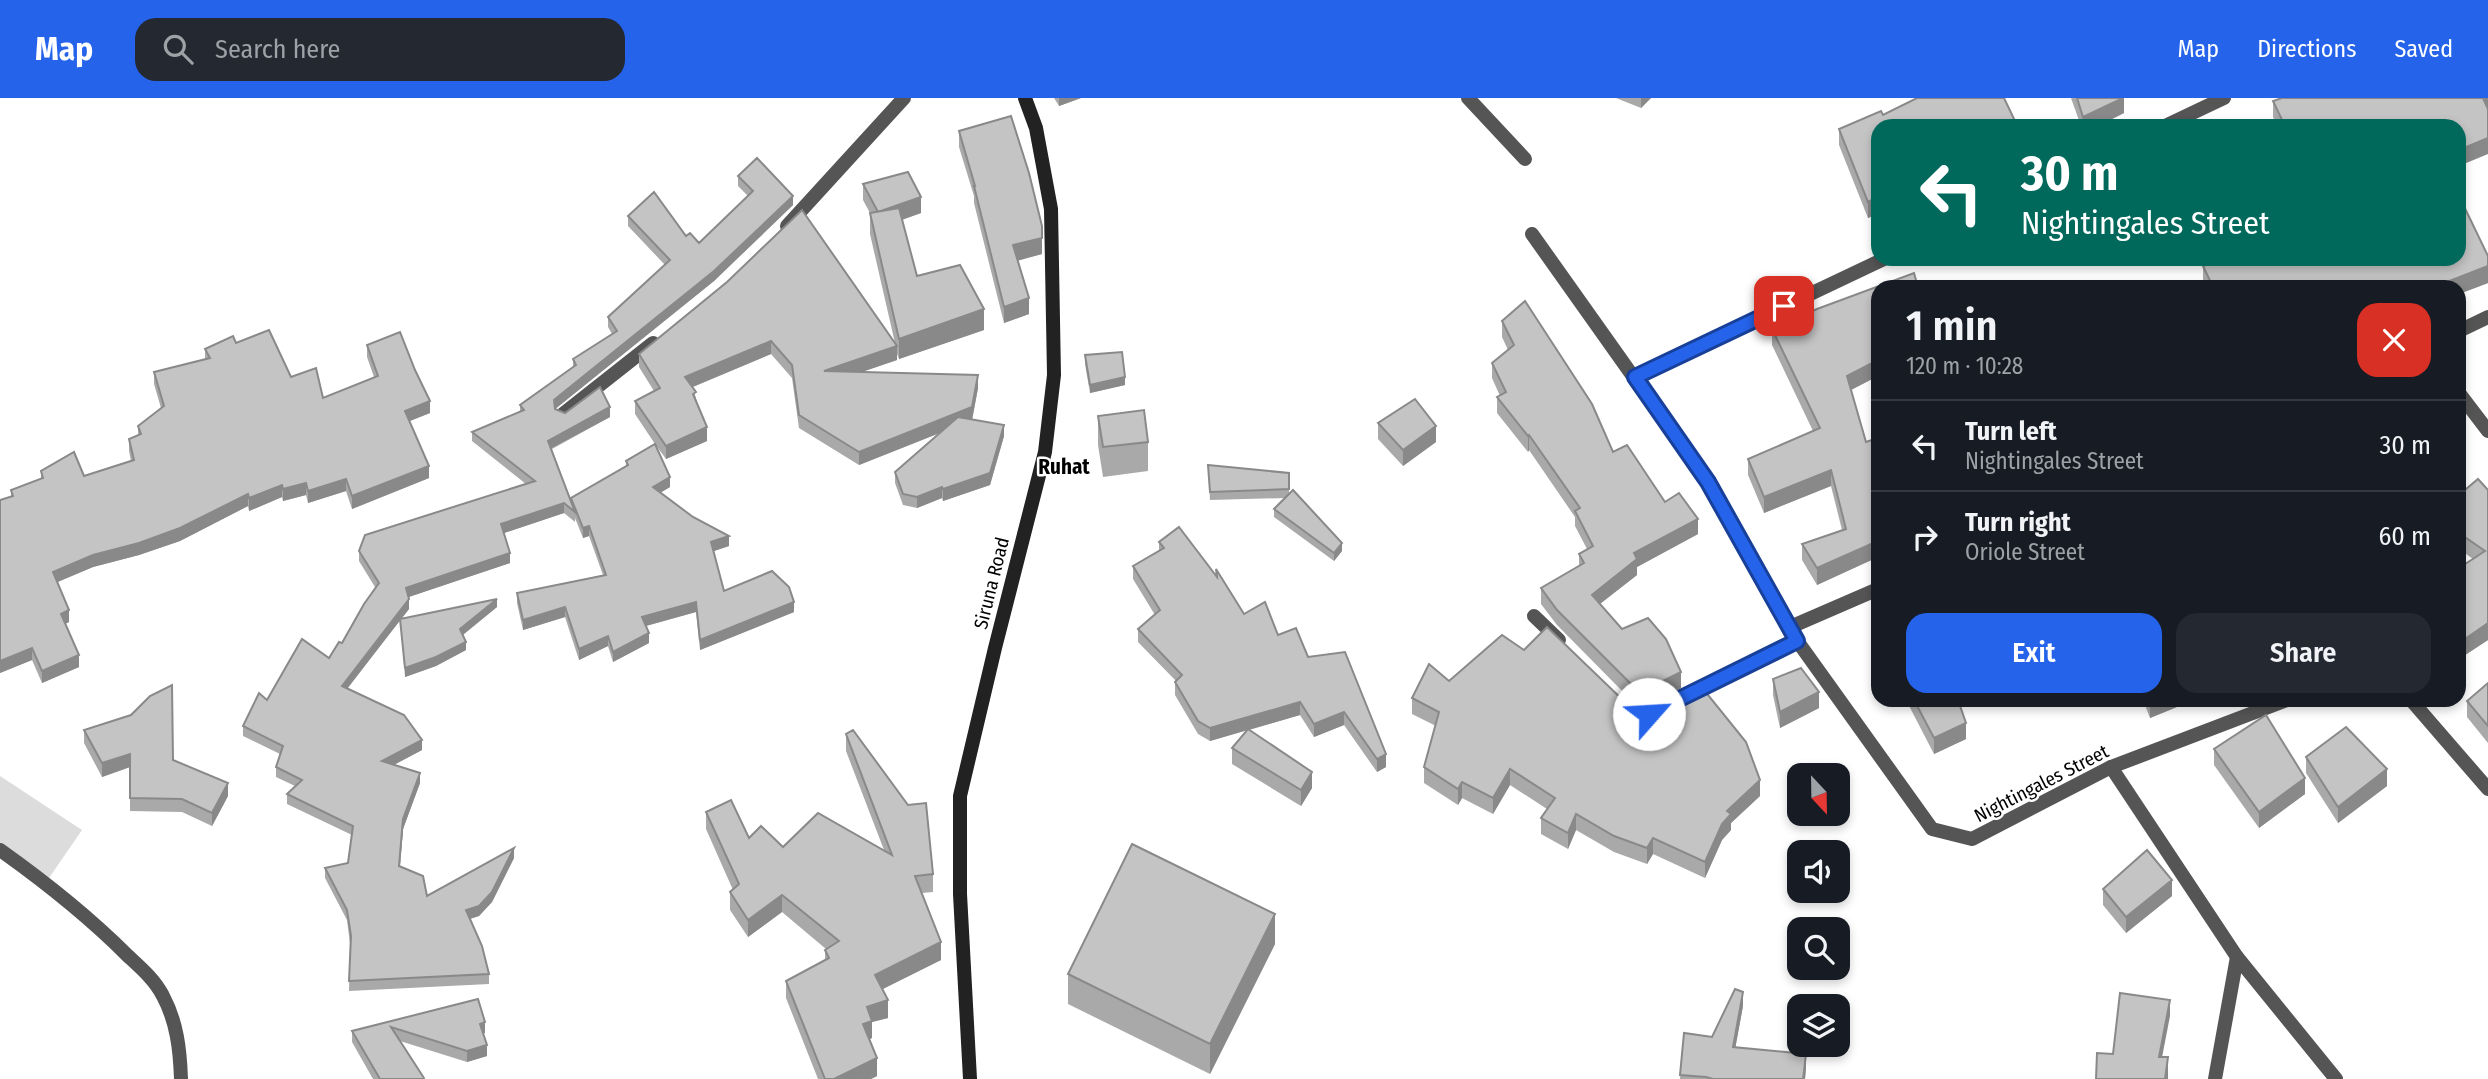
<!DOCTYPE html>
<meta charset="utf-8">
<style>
:root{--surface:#171b24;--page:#242831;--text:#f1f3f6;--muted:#9ea1a6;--line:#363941;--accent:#2563eb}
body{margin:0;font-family:"Fira Sans Condensed",sans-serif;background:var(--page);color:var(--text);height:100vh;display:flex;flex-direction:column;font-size:26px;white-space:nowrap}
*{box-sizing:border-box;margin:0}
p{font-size:23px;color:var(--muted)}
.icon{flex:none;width:38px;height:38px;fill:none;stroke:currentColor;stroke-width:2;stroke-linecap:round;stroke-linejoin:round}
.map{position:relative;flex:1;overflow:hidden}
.drawer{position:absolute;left:1871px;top:182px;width:595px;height:427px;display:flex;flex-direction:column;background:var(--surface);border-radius:21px;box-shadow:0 4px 10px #0003}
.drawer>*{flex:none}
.banner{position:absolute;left:1871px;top:21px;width:595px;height:147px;border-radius:21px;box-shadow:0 4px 10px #0003;background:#00695c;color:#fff;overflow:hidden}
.needle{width:46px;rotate:158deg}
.tools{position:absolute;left:1787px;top:665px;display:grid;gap:14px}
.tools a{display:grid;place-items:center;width:63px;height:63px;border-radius:14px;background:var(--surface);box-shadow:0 4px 10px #0003;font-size:35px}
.pin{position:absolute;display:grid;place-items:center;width:60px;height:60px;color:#fff;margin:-30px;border-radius:14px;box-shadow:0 4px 10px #0006}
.me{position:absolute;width:77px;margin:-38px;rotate:64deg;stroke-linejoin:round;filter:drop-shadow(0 0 5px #0008)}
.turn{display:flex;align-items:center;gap:24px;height:147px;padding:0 35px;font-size:32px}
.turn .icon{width:91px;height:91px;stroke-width:2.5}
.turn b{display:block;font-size:49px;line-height:60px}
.round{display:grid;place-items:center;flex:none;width:74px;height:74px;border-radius:21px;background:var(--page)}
.summary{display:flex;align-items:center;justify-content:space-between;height:119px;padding:0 35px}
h1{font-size:42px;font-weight:600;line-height:52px}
.action{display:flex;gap:14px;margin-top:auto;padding:14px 35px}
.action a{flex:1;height:80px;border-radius:21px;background:var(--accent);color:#fff;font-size:28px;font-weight:600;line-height:80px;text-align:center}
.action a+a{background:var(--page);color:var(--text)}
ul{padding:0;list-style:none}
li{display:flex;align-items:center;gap:21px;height:91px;padding:0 35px;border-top:2px solid var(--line)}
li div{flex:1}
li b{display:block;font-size:26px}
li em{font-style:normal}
header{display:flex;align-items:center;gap:42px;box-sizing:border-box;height:98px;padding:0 35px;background:var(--accent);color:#fff}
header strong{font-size:33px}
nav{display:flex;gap:38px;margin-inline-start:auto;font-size:24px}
.search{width:490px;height:63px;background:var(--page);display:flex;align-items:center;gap:18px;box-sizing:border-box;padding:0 24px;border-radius:21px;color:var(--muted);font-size:26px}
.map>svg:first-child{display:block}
</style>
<header>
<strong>Map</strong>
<div class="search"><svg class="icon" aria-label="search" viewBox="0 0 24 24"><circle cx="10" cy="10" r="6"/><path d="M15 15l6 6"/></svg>Search here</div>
<nav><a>Map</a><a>Directions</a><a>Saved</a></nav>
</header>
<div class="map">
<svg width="2488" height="981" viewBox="0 0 2488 981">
<rect width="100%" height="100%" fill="#fff"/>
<path fill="#dcdcdc" d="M0,678L82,732L49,780L0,747Z"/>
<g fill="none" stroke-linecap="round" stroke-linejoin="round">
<g stroke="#555" stroke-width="14">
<path d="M1468,0L1525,61"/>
<path d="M2165,28L2224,0"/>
<path d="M787,128L904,0"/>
<path d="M1532,136L1708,384L1788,530L1932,731L1972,741L2111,669L2287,602"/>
<path d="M2459,233L2488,219"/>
<path d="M1635,279L1884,161"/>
<path d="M2459,295L2488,333"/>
<path d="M563,316L653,245"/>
<path d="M1534,518L1559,542"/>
<path d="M1788,530L1878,491"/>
<path d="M1685,599L1797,543"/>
<path d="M2411,602L2488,691"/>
<path d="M2111,669L2237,859L2336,981"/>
<path d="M0,752C45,784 88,818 128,858C141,870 155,882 163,898C177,924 180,952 181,981"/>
<path d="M2215,981L2237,859"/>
</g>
<path stroke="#222" stroke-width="14" d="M970,981L960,796V698L995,550L1045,354L1054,277L1051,111L1036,30L1025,0"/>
</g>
<g fill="#a9a9a9">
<path d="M1054,0H1081L1059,8Z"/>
<path d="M1616,0H1651L1641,10Z"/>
<path d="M2071,0H2124V15L2098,28H2081Z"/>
<path d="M2273,3L2459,28H2277L2273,19Z"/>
<path d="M1883,17L2016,28H1878V116L1868,120L1839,47V31Z"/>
<path d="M959,33L1042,156L1017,162L1029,216L1004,225L974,105V98L959,49Z"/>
<path d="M738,78L793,107L714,183L555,311L565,315L610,319L552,351L571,403V400L626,368V363L655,346L635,316V303L654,293L639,269V256L727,184L895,245L870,136V115L863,102V86L921,115L902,122L917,178L984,232L899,261L897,256V262L861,274L978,290L972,322L1004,338L990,387L943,403L942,400L917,410L903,407L895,385V374L940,335L859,367L799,330L792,280L771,256L693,289L707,343L666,361L655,346L670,389L660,395L729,448L714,453L724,493L794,514L700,552L696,514L646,528L649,545L613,564L608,548L579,562L565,519L523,532L517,505V495L603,477L589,438L583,440L575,420V424L564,415L504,435L510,465L408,499L409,511L402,520L497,509L463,537L466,552L436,568L405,579L400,522L348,590L422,652L394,667L420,685L403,731L400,769L427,798L514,760L492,804L479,818L470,821L489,876V886L349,893L350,846L347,822L325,780V770L348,765L352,737L287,706V696L295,688L276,679V669L280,656L243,638V628L267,602L329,560L342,545L375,489L359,463V453L526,386L472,343V334L520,314V307L573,269V261L612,236L608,229V219L665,167L628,128V118L686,138L699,145L748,98L738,88Z"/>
<path d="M2203,168L2488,185L2459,196V189H2206L2203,184Z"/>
<path d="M1878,189V278L1851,292L1866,344L1878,340V459L1817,487L1802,462V446L1842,432L1831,388L1764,415L1748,377V361L1813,333L1772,247V231Z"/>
<path d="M1502,223L1613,354L1698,436L1637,469V477L1600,506L1622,531L1681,590L1647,606L1634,605L1557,527L1541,506V490L1579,468V456L1587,451L1575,428V419L1529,352L1528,354L1497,315V299L1500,298L1492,280V265L1508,252L1502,239Z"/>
<path d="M236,245L323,300L374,279L367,259V247L430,315L409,323L429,380L352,411L346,393L308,405L306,397L283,403L282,399L249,413L248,408L180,443L139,457L93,469L57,484L69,524L65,526L79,569L42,585L32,562L0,575V402L11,399V392L41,381V373L84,378L131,363L129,353V341L138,337V328L161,310L154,286V274L205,261V251Z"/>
<path d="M1085,257L1125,287L1090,295L1085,266Z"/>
<path d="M1098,318L1148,344V373L1103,379L1098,347Z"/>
<path d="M1378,325L1436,344L1403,368L1378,341Z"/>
<path d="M1208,367L1289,375V396L1342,453L1334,463L1274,419V411L1286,400L1210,402Z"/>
<path d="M2488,392V542L2459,561L2473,461L2459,451V397Z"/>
<path d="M1159,444L1244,516L1278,537L1308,559L1386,669L1377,674L1344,627L1314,639L1300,617L1249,632L1312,690L1301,708L1232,666V650L1247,632L1210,643L1198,636L1175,597V584L1176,583L1138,544V531L1155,517L1133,481V468L1159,452Z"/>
<path d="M1878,514V535L1876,531V515Z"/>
<path d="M1524,552L1628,607L1760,698L1731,725V732L1722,742L1705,780L1653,756L1647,766L1614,754L1576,732L1568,751L1541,736V720L1547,711L1510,687L1493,716L1462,700L1458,707L1424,685V669L1436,628L1412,616V600L1449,583Z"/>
<path d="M1773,581L1819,610L1780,630L1773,597Z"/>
<path d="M2488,585V645L2467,619V603Z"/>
<path d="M1906,602H1958L1966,641L1934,656Z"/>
<path d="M2143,602H2194L2150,620Z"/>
<path d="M84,632L173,662L228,698L212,728L182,714L130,713V669L102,679L84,645Z"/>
<path d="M846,636L933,776V794L922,795L941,862L882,891L888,920L872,924V940L869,941L877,978L871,981H818L786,900V883L825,863V852L826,851L782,814L748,839L730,812V794L733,792L706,731V714L749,740L783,749L884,752L846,653Z"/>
<path d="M2214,651L2305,696L2259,730L2214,667Z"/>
<path d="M2306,659L2387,688L2338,725L2306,675Z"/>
<path d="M2103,791L2172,798L2126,835L2103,807Z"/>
<path d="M1275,846L1210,976L1068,906V876Z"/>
<path d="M478,901L485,935L483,936L487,958L467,964L400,943L424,981H373L352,944V933Z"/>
<path d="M1743,908L1735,950L1806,970L1805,981H1680L1684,935L1712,939Z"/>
</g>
<g fill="#898989">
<path d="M1059,0H1081L1059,8Z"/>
<path d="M1641,0H1651L1641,10Z"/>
<path d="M2123,0H2124V15L2098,28H2083V19Z"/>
<path d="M2483,0H2488V13Z"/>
<path d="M2488,40V56L2459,68V52Z"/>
<path d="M793,98V107L714,183L554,312V302Z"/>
<path d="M921,99V115L878,130V114Z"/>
<path d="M1878,99V116L1868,120V104Z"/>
<path d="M1042,140V156L1013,164V147Z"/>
<path d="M2488,168V185L2459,196V189H2434Z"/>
<path d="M1029,200V216L1004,225V209Z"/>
<path d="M984,211V232L899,261V241Z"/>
<path d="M771,243V256L685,292V279Z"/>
<path d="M897,248V262L824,287V273Z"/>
<path d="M1878,262V278L1847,294V278Z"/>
<path d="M978,277V290L972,322L859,367V354Z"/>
<path d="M1125,279V287L1090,295V287Z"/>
<path d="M430,303V315L405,325V313Z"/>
<path d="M610,309V319L548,352V343Z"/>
<path d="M1004,327V338L990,387L943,403V391Z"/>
<path d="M1436,328V344L1403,368V352Z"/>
<path d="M707,329V343L666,361V348Z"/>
<path d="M1529,337V352L1528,354V338Z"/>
<path d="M429,368V380L352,411V398Z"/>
<path d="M1831,372V388L1764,415V399Z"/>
<path d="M670,379V389L653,399V389Z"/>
<path d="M346,381V393L308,405V393Z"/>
<path d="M306,385V397L283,403V391Z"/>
<path d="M282,387V399L249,413V400Z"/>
<path d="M942,389V400L917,410V399Z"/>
<path d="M248,396V408L180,443L139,457L93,469L53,486V474L93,457Z"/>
<path d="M564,405V415L501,436V426Z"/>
<path d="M1698,421V436L1637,469V477L1592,512V497L1634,455Z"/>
<path d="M589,428V438L583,440V430Z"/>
<path d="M729,438V448L711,454V444Z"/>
<path d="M1878,443V459L1817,487V470Z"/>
<path d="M1342,445V453L1334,463V455Z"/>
<path d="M510,455V465L406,500V490Z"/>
<path d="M409,501V511L342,597V588Z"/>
<path d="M497,501V509L460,539V531Z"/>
<path d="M696,504V514L642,529V519Z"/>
<path d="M794,504V514L700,552V542Z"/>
<path d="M565,509V519L523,532V522Z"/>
<path d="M69,512V524L61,528V516Z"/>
<path d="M2488,525V542L2459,561V545Z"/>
<path d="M649,535V545L613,564V554Z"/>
<path d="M608,538V548L579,562V551Z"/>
<path d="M466,544V552L436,568L405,579V570Z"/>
<path d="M32,550V562L0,575V563Z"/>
<path d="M79,557V569L42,585V573Z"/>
<path d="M1681,574V590L1647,606V591Z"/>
<path d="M1819,594V610L1780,630V614Z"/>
<path d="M2154,602H2194L2150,620V603Z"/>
<path d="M1300,604V617L1210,643V630Z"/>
<path d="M1344,614V627L1314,639V626Z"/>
<path d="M1966,625V641L1934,656V640Z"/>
<path d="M422,642V652L382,673V663Z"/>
<path d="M130,656V669L102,679V665Z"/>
<path d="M1386,656V669L1377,674V661Z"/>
<path d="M1510,671V687L1493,716V700Z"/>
<path d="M2387,671V688L2338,725V709Z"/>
<path d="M1312,674V690L1301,708V692Z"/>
<path d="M420,675V685L403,731L399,778L403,721Z"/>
<path d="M2305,680V696L2259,730V714Z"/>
<path d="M1760,682V698L1731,725V732L1722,742L1705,780V764L1727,713Z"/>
<path d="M1462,684V700L1458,707V691Z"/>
<path d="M228,685V698L212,728V715Z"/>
<path d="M1576,716V732L1568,751V735Z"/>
<path d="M1653,740V756L1647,766V750Z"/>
<path d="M514,750V760L492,804L479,818L466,822V812Z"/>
<path d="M2172,782V798L2126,835V819Z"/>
<path d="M782,797V814L748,839V822Z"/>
<path d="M1275,816V846L1210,976V946Z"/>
<path d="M941,844V862L875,895V877Z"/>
<path d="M1743,894V908L1733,963V949Z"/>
<path d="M888,902V920L872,924V940L863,944V926L867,909Z"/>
<path d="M2170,902V918L2159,975V959Z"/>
<path d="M485,924V935L480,937V926Z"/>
<path d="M487,947V958L467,964V953Z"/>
<path d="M1806,956V970L1805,981H1803Z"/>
<path d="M2168,959V981H2165Z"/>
<path d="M877,960V978L871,981H834Z"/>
</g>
<g fill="#c4c4c4" stroke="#898989" stroke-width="2">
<path d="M1917,0H2004L2016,25L2010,28H1878V99L1868,104L1839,31L1881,13L1883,17Z"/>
<path d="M2077,0H2123L2083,19Z"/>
<path d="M2282,0H2483L2488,11V40L2459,52V28H2285L2273,3Z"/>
<path d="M1011,18L1029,75L1042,128V140L1013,147L1029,200L1004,209L974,88H975L959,33Z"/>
<path d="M757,60L793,98L714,173L554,302L555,311L565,315L600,289L610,309L548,343L575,414L564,405L501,426L510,455L406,490L409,501L342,588L404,617L422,642L382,663L420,675L403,721L399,768L423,778L427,798L514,750L492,794L479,808L466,812L482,848L489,876L349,883L351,838L347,812L325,770L348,765L353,728L287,696L302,682L276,669L283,648L243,628L259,595L267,602L302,541L329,560L339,544L342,545L364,506L379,485L359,453L365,437L535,383L472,334L524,312L520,307L576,267L573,261L617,233L608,219L670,162L628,118L654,94L686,138L690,135L699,145L753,93L738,78Z"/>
<path d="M908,74L921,99L878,114L863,86Z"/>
<path d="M2459,98L2488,158V168L2434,189H2213L2203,168L2222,161H2459Z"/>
<path d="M899,110L917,178L960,167L984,211L899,241L870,115Z"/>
<path d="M802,112L897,248L824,273L978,277L972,309L859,354L799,317L792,267L771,243L685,279L696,294L693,296L707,329L666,348L635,303L660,290L639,256L727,184Z"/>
<path d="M1914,175L1918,189H1878V262L1847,278L1866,344L1878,340V443L1817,470L1802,446L1846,431L1831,372L1764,399L1748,361L1820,330L1772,231L1817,211Z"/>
<path d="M1525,203L1592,306L1613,354L1627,347L1665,404L1679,395L1698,421L1634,455L1637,461L1592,497L1622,531L1648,520L1666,541L1681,574L1647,591L1634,589L1557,512L1541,490L1584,465L1579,456L1593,448L1575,413L1580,410L1529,337L1528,338L1497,299L1506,294L1492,265L1514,247L1502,223Z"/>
<path d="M269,232L291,279L316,270L323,300L378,278L367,247L400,234L415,272L430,303L405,313L429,368L352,398L346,381L308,393L306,385L283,391L282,387L249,400L248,396L180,430L139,445L93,457L53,474L69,512L61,516L79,557L42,573L32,550L0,563V402L13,398L11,392L43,380L41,373L74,354L84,378L134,362L129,341L141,336L138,328L164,308L154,274L210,260L205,251L233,238L236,245Z"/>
<path d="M1122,254L1125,279L1090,287L1085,257Z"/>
<path d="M1415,301L1436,328L1403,352L1378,325Z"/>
<path d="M1144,312L1148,344L1103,349L1098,318Z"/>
<path d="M958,319L1004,327L990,375L943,391L942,389L917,399L903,396L895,374Z"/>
<path d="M655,346L670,379L653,389L693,419L729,438L711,444L724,493L772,473L789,489L794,504L700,542L696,504L642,519L649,535L613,554L608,538L579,551L565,509L523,522L517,495L606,477L589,428L583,430L571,400L628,367L626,363Z"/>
<path d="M1208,367L1289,375V391L1210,394Z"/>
<path d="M2478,381L2488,392V525L2459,545V470L2485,453L2459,435V397Z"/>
<path d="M1293,392L1342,445L1334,455L1274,411Z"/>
<path d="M1179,429L1217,479L1216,471L1244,516L1265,504L1278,537L1296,530L1308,559L1345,554L1386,656L1377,661L1344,614L1314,626L1300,604L1210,630L1198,623L1175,584L1182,577L1138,531L1160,512L1133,468L1164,450L1159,444Z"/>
<path d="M497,501L460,531L466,544L436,559L405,570L400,521Z"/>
<path d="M1547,529L1628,607L1653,609L1700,587L1746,644L1760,682L1727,713L1731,716L1722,726L1705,764L1653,740L1647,750L1614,738L1576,716L1568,735L1541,720L1555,700L1510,671L1493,700L1462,684L1458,691L1424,669L1439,614L1412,600L1429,566L1449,583L1502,537L1524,552Z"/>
<path d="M1801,570L1819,594L1780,614L1773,581Z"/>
<path d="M2488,585V628L2467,603Z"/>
<path d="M172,587L173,662L228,685L212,715L182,701L130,700V656L102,665L84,632L131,617L150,598Z"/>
<path d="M1914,602H1958L1966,625L1934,640Z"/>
<path d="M2266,617L2305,680L2259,714L2214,651Z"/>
<path d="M2346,629L2387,671L2338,709L2306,659Z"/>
<path d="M1248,631L1312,674L1301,692L1232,650Z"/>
<path d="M853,632L908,707L926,705L933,776L915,778L941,844L875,877L888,902L867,909L872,923L863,926L877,960L834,981H825L786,883L829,860L825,852L839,843L782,797L748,822L730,794L739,786L706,714L731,702L749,740L761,728L783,749L818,715L892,757L846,636Z"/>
<path d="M1132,746L1275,816L1210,946L1068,876Z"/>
<path d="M2147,752L2172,782L2126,819L2103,791Z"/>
<path d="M1735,891L1743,894L1733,949L1806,956L1803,981H1713L1706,979L1680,977L1684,935L1712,939Z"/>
<path d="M2120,895L2170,902L2159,959H2168L2165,981H2096L2097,955L2113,956Z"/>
<path d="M478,901L485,924L480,926L487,947L467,953L391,929L424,980L423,981H380L352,933Z"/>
</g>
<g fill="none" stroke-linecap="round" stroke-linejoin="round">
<g stroke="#184099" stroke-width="18">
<path id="route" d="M1649,616L1797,543L1708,384L1635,279L1784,208"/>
</g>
<use href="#route" stroke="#2563eb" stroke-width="12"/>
</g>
<g text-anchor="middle" stroke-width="5" stroke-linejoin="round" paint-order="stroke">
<g font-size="19" fill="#000" stroke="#fff">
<text transform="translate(991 485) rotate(-76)" y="7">Siruna Road</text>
<text transform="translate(2041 685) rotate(-27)" y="7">Nightingales Street</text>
</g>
<g font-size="21" font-weight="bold" fill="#000" stroke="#fff">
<text x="1064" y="376">Ruhat</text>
</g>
</g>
</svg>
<div class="tools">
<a><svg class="needle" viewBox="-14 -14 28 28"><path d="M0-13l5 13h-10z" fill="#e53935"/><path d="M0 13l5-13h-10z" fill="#9ea1a6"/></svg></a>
<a><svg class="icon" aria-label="sound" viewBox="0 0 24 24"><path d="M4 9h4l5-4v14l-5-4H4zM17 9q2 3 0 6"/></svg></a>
<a><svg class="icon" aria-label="search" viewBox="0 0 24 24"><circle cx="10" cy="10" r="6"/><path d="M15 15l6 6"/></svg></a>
<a><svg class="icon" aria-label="layers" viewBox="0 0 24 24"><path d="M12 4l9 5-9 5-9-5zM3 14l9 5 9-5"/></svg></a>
</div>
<div class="pin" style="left:1784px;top:208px;background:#d93025"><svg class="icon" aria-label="arrive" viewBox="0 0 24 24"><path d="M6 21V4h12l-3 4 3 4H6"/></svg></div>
<svg class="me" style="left:1649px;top:616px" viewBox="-20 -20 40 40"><circle r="19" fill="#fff"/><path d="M0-13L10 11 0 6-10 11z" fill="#2563eb"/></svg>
<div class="banner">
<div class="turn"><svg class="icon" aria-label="left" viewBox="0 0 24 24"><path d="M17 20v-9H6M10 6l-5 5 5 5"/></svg><div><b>30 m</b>Nightingales Street</div></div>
</div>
<section class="drawer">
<div class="summary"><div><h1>1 min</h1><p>120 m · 10:28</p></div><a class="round" style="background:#d93025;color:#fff"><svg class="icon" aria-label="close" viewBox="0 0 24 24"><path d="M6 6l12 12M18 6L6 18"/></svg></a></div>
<ul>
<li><svg class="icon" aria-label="left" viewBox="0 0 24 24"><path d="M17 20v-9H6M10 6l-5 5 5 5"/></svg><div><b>Turn left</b><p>Nightingales Street</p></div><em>30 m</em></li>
<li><svg class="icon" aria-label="right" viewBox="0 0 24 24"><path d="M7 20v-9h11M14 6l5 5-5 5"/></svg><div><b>Turn right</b><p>Oriole Street</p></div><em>60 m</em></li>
</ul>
<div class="action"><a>Exit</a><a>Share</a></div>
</section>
</div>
